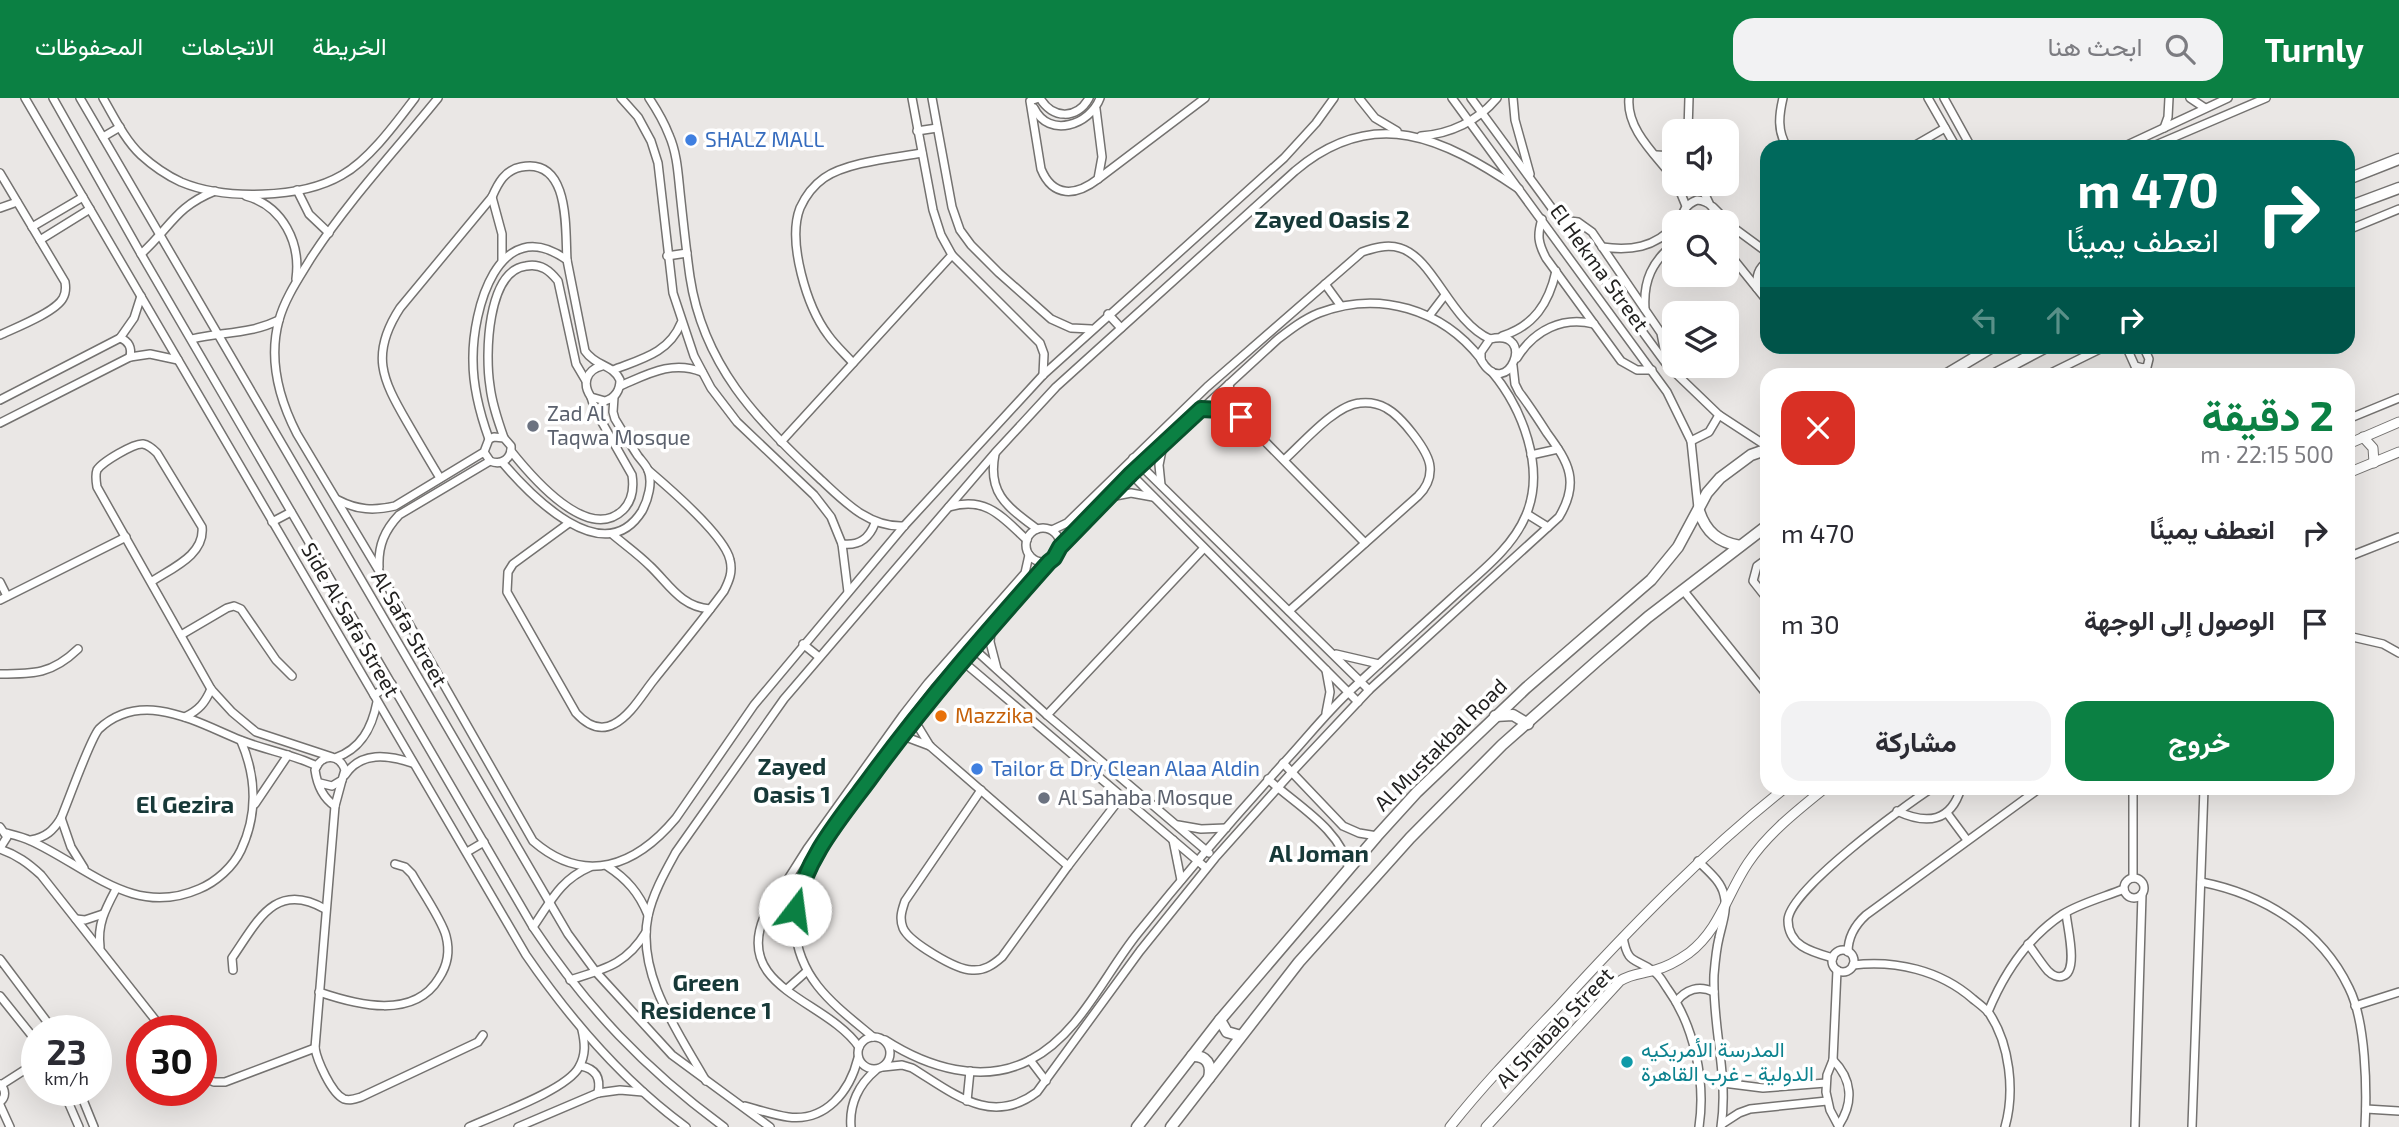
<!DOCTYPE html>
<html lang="ar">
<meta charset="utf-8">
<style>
:root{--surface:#fff;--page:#f2f2f3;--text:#2b2b33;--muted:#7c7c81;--accent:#0b8043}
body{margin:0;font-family:"Exo 2",Vazirmatn,sans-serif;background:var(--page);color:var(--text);direction:rtl;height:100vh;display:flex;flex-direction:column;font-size:26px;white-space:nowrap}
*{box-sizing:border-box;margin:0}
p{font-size:23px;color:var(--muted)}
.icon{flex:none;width:38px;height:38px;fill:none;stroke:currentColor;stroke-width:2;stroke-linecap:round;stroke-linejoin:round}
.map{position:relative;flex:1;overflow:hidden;direction:ltr}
.sheet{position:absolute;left:1760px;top:270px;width:595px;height:427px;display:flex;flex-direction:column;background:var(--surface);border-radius:21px;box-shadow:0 7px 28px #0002;direction:rtl}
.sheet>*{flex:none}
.top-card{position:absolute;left:1760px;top:42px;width:595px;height:214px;border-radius:21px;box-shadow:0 7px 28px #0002;direction:rtl;background:#00695c;color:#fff;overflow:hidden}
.controls{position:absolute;left:1662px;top:21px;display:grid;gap:14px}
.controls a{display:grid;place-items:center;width:77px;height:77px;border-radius:14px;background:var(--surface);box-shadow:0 7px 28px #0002;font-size:35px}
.speed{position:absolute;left:21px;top:917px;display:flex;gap:14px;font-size:35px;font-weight:700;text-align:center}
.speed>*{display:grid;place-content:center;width:91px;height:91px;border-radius:50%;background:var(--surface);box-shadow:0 7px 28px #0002;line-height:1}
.speed small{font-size:18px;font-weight:400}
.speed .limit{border:10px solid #d22;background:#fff;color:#111}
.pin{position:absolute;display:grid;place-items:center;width:60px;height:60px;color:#fff;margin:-30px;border-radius:14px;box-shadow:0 4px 10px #0006}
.me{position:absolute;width:77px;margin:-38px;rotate:15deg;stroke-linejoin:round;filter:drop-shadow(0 0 5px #0008)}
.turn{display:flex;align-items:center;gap:24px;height:147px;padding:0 21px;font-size:32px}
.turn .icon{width:91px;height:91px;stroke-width:2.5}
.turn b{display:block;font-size:49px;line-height:60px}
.lanes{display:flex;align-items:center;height:66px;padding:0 21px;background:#0003;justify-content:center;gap:35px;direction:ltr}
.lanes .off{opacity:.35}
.round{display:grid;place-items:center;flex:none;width:74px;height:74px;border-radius:21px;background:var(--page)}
.summary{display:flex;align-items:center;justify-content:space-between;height:119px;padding:0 21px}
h1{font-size:42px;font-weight:700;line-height:52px;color:var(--accent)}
.button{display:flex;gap:14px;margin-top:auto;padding:14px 21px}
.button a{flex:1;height:80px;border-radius:21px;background:var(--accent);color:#fff;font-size:28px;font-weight:700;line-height:80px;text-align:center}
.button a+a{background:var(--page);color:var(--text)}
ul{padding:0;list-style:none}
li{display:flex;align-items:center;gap:21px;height:91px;padding:0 21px}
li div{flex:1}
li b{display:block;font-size:26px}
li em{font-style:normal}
header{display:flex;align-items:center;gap:42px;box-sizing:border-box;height:98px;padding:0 35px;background:var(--accent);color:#fff}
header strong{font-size:33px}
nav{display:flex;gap:38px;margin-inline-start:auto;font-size:24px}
.search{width:490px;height:63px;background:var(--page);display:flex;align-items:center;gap:18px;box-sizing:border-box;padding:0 24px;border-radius:21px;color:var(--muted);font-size:26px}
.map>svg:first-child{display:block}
</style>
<header>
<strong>Turnly</strong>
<div class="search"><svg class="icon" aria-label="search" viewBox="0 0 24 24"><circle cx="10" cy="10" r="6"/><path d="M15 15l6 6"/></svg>ابحث هنا</div>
<nav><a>الخريطة</a><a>الاتجاهات</a><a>المحفوظات</a></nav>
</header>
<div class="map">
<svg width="2399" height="1029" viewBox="0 0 2399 1029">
<rect width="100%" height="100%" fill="#eae7e5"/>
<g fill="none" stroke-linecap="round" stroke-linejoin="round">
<g stroke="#747270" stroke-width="10">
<g id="minor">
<path d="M25,0L526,857C570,921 623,983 686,1029"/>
<path d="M53,0L141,156L533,829C587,910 645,971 724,1029"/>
<path d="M80,0L568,836L596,874L672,957L770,1029"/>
<path d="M103,0C114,19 125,42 141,57C153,68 166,77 181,84C224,102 301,101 342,77C369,62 396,25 415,0"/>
<path d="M438,0C395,53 348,103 311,160C299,180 285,200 279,222C268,262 279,301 297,336L379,473L533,743C585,788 636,768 676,720L754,607L904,428L1043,277L1284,60L1316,25L1334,0"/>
<path d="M621,0L638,19L651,43L658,65L673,195L694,258L711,290L737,324L814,397L831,419L842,446L848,494"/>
<path d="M649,0C657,12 664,24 669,37C677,55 678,75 680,94C683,122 686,151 690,179C703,266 756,322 819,380C843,402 868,430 904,428"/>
<path d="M912,0L933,112L941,137L952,157L1040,245L1044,256L1043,277"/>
<path d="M932,0L952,109L960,132L971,147L999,175L1051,221L1071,230L1091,231"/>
<path d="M1039,0L1030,3L1041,71C1053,100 1076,98 1098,81L1102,59L1096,11"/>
<path d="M1040,0C1052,21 1077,22 1089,0"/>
<path d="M1359,0L1375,20L1397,33"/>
<path d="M1452,0L1667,294L1691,343L1698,410"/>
<path d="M1471,0L1667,267L1719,317L1768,349"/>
<path d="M1513,0L1515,22L1530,76"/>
<path d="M1629,0C1626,32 1657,58 1675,82"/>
<path d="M1783,0C1779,17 1777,33 1787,49"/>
<path d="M1928,0L1956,49"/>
<path d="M1944,0L1971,49"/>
<path d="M2190,0L2205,10"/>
<path d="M1034,10C1049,41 1090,27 1100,0"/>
<path d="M2164,30L2168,19L2169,0"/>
<path d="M917,33L937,30"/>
<path d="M1688,33L1689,0"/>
<path d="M1421,38C1450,36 1478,23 1497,0"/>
<path d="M103,39L120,29"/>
<path d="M1912,49L1945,30"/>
<path d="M2123,49L2228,0"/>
<path d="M2151,49L2266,0"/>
<path d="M1656,57L1675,58"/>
<path d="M0,75L65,184C66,190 66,195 63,200C56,214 15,230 0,237"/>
<path d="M1098,81L1205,0"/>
<path d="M1677,86L1686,108"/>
<path d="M1700,86L1709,105"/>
<path d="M297,92L309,116L329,135"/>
<path d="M246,98C283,108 301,145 296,181"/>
<path d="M492,99L502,136V162"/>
<path d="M1713,109L1734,130L1768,155"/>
<path d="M0,110L17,104"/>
<path d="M1542,121C1537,137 1538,145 1546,160L1621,263L1637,272H1652"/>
<path d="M1561,122L1578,124L1592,134L1661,235L1667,266"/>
<path d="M1683,124C1681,113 1687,106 1697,102C1710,103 1717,111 1715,124"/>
<path d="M32,129L83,99"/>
<path d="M2348,132L2399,111"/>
<path d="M40,142L90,111"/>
<path d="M1602,149C1630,153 1655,150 1675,127"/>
<path d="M1727,153L1768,204"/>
<path d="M141,156C171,129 175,109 215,93"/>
<path d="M667,158L687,155"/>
<path d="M1325,186L1341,208"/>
<path d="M1757,190C1756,178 1758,170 1768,163"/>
<path d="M1645,211C1643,183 1652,163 1675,145"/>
<path d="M1108,216L1121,230"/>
<path d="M1429,218L1445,197"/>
<path d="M1502,238C1534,228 1549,205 1556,173"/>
<path d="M120,240C129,243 132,250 130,259"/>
<path d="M192,241C222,234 251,236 279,222"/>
<path d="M2126,248L2135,268L2143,270L2147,269L2149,261L2143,248"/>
<path d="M1517,260C1534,232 1563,218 1594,226"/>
<path d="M853,265C845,256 835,247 828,237C807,209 787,144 800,110C805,99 814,87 824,80C847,64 894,60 922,55"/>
<path d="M613,272C641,261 669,255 681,225"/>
<path d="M2049,276L2106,248"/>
<path d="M1229,286L1232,304L1241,319L1365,445"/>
<path d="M620,288C648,276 672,262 702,274"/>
<path d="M0,302L120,240L134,220L141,198"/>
<path d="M1202,311H1222L1241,319"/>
<path d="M2348,321L2399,300"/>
<path d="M0,325L130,259L150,256L178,262"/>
<path d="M504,340C498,323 492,306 490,288C485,257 487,173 526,168C541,165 550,173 558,183L576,266L586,283"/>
<path d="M489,341C480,316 473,290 473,263C472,213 498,113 567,162L585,253C596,269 613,266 620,282C620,293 615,300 605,303L591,299C582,286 586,272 602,268"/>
<path d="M1691,343L1709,334L1719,317"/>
<path d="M781,344L952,157"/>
<path d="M511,353C531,378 588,446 623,412C633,402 634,390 632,377L595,312L591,299"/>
<path d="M995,356C987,396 1008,409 1037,431"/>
<path d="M1531,357L1558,351"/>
<path d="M1133,360L1369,592"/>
<path d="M1284,362C1303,345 1335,307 1360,305C1369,304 1379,306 1386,310C1401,318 1429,353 1430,369C1431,381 1426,390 1418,398L1289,513"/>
<path d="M502,364C530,397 604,474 642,413C648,402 653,384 648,372C646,367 641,362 638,358C630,346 623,334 615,321L613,314L614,299"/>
<path d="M1129,374L1358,604"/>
<path d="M440,380C429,362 418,343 407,324C382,281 370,256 400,210L492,99C498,85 505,72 521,69C571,59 565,133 567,162"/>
<path d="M1161,387L1159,367L1163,347"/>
<path d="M1110,399L1131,395L1153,399"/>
<path d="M338,402C357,412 374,413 395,408L484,354L489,341L494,339L504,340L511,348C512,360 502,368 490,363L484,354"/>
<path d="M949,409C987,398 1002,419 1027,442"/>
<path d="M1527,416L1548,429"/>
<path d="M272,424L291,414"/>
<path d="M569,425L513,466L508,474L507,494L576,615C586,626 599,634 614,626C630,618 642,597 653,583C677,553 701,524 724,493C729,483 733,474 730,462C725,438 668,389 648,372"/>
<circle cx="1043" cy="447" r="17"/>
<path d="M1052,432L1067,425L1207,289L1362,154C1374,150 1387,146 1400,150C1434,160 1450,223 1490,241C1539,229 1507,306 1481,262V254L1490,241"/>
<path d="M612,436C625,447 638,456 650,468C669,486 681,509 710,511"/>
<path d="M842,446C859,448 869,441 875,425"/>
<path d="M1061,449L1131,376L1278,241C1291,231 1304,221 1319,215C1379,192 1442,211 1481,261"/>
<path d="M2348,459L2399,439"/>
<path d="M1768,460L1757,468L1753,483L1768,502"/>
<path d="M379,469C378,447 385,432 399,417L490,363"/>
<path d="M0,484L7,498"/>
<path d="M151,484C172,470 205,457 202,429L157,355C153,351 149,347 143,346C134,345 102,364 97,372C95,377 96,383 97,389L211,591L232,614L256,634L332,659"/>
<path d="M1683,492L1768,598"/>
<path d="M0,502L126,439"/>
<path d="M991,531L990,544L997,571"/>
<path d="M181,537L227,510L234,508L241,511L276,562L292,578"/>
<path d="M2348,538L2383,546L2399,555"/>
<path d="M803,546L819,559"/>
<path d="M972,549L1047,617L1209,755"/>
<path d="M1336,556L1379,566"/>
<path d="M960,561L1206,770"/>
<path d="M1326,572L1330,594L1326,615"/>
<path d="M0,576C34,576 52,576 78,551"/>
<path d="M374,597L392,586"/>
<path d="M1047,617L1204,450"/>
<path d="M185,619C199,612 205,605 211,591"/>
<path d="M910,622L919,630L930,648L1068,768"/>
<path d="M898,636L930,648"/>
<path d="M335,660C361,651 372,630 377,604"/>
<path d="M1283,665L1343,728L1359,735L1377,738"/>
<path d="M345,677C361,653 388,657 412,665"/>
<path d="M1268,681C1296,707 1341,731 1349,771"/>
<path d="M342,682L335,708L315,950C317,962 331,995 344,1001C350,1003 355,1001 361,999L478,944L483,937"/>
<path d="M320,685L332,688L342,682L345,672C339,655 321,656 315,672C317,686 323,700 335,708"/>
<path d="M981,692L905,803C902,812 899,820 903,830C909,844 956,872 972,872C984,873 993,867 1002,859L1068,768L1122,698"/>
<path d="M255,706L288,657"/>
<path d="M1897,713C1927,727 1951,724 1961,690"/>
<path d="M1947,715L1967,742"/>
<path d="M61,720L71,749L84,770"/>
<path d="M1178,727L1201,731L1226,730"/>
<path d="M0,729L7,739L0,750"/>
<path d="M6,735C14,737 23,739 31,743C88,769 133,820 199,791C216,784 233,769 241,752C258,716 256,678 241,643"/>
<path d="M31,742C46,739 53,733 61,720C68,704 90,641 99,631C142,591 196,624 240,642C265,652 292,656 317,668"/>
<path d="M1173,742L1181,782"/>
<path d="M0,751C17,757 28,765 41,777L164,933"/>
<path d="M467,754L484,744"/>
<path d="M1698,763C1708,773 1721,783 1724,797C1728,811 1722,826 1719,840C1716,852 1715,865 1714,877C1712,928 1729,978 1721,1029"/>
<path d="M607,768C627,781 639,795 648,817"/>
<path d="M2133,780V690"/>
<circle cx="2134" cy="790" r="10"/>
<path d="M2201,784C2263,796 2321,831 2349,890C2366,924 2367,991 2365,1029"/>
<path d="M774,806L795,812"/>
<path d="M76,821L85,822L103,816"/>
<path d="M533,829C551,803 560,782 590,769"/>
<path d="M1623,839C1628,868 1635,859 1653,873C1659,876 1663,884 1667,890C1694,927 1706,983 1699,1029"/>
<path d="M2028,846C2035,855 2041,865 2048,873C2052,877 2058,880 2063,878C2079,873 2067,828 2066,815"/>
<path d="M100,849C97,826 106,810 116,791"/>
<circle cx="1843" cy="863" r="11"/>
<path d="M1848,854C1848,838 1855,827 1866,817L2040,690"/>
<path d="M1833,860C1812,854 1788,848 1788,822C1789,792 1904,708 1932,690"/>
<path d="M0,861L54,933"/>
<path d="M1853,867C1895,862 1940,872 1973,901C1978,905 1985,910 1989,915C2010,946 2015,994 2005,1029"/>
<path d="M233,872L232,860C257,824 275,782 325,811"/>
<path d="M1837,872L1833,962L1827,977L1826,994L1830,1012L1839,1029"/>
<path d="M570,882C604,871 626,867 646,834"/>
<path d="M787,891L807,873"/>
<path d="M319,894C357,907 414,922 439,880C447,868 450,853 446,838C442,822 421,792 412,776L405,769L395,766"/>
<path d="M0,898L37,944"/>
<path d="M1676,904C1686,891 1699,887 1714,894"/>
<path d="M2355,908L2399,894"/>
<path d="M1988,914C2004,875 2027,840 2063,816C2081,805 2104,799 2124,791"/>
<circle cx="874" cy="955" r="16"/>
<path d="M873,939C836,908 799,883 795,830C794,811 798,791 806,773C821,741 847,710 869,681C925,605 987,535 1049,464"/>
<path d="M885,942C927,969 982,987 1030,962C1080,936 1104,877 1138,835C1187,774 1238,715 1290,658C1310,636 1329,612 1351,592C1385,560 1419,530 1453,499C1479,475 1512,451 1526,417C1546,370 1522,310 1492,274"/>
<path d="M859,949C827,902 734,891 764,819L807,751L903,617L928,585L1025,475L1029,457"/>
<path d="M1030,962L1046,983"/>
<path d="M1833,962C1852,981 1854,1004 1839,1027"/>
<path d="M581,968C596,971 601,980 598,995"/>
<path d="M883,969L902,967L912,970C953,995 991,1029 1037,994L1140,853L1215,760L1292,674L1369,592L1559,419C1580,384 1569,365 1547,335C1538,321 1529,307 1519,294L1515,286L1513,268"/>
<path d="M201,978L214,984H225L315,950"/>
<path d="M706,983C679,935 636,877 648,818C653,795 665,774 676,754L784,601L995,355L1056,289L1295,73C1374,6 1443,40 1519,91"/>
<path d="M1723,985L1763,990L1826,985"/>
<path d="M0,986C6,992 6,999 0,1004"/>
<path d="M1,987L37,964"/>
<path d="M63,992L79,1029"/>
<path d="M79,992L94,1029"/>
<path d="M967,1003L970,973"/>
<path d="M0,1007L10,1029"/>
<path d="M745,1008C759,1012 774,1017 788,1019C826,1024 850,993 858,960"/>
<path d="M2366,1011L2399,1013"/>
<path d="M1722,1026L1739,1015L1750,1011L1827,1003"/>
<path d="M469,1029C495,1017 567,992 579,969C586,957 585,945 582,932"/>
<path d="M518,1029L598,995L620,992L643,994"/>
<path d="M851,1029C849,1006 859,986 876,972"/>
<path d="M2135,1029L2142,796"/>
<path d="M2192,1029L2204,690"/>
</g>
</g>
<g stroke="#747270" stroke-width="11">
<g id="tertiary">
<path d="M2363,339L2373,350L2374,365"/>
<path d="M2348,346L2399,324"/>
<path d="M2348,375L2399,354"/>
<path d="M1450,1029C1483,987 1521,948 1558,909C1629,831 1702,756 1785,690"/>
<path d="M1486,1029L1620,883C1632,875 1643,876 1655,872C1667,869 1679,862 1689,855C1720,831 1727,796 1748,765C1768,735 1798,712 1825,690"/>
</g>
</g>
<g stroke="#747270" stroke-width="13">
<g id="secondary">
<path d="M2348,81L2399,61"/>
<path d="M2348,109L2399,90"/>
<path d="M1947,276L1994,248"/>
<path d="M1995,276L2048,248"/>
<path d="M1699,413C1706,434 1718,444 1740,448"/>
<path d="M1495,618L1513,617L1528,626"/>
<path d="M1220,922L1227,934L1241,938"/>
<path d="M1192,958C1207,957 1212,967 1209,980"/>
<path d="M1137,1029L1220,922L1377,738L1417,694L1526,590L1651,482L1678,449L1707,395L1720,380L1751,357L1768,351"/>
<path d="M1171,1029L1299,864L1410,740L1502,647L1598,562L1648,519L1768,427"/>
</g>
</g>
<use href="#minor" stroke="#fff" stroke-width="7"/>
<use href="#tertiary" stroke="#fff" stroke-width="9"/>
<use href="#secondary" stroke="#fff" stroke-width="10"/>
</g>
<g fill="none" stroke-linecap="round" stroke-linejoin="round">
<g stroke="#07532c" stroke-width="18">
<path id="route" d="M795,812C805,762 838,723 868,683C924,606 986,535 1049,464L1054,460L1060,449L1131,376L1201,311L1222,312L1241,319"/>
</g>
<use href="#route" stroke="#0b8043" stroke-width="12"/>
</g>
<g fill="#3f7fe0" stroke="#fff" stroke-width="2.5">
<circle cx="691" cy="42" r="7"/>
<circle cx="977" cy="671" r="7"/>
</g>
<g fill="#6b7280" stroke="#fff" stroke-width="2.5">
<circle cx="533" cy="328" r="7"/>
<circle cx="1044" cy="700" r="7"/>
</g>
<circle fill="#e8710a" stroke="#fff" stroke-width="2.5" cx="941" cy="618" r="7"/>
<circle fill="#0f9aa8" stroke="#fff" stroke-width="2.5" cx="1627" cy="964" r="7"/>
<g text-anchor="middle" stroke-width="7" stroke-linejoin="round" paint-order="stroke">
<g font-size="21" fill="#366cbe" stroke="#fff" text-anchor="start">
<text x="705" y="49">SHALZ MALL</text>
<text x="991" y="678">Tailor &amp; Dry Clean Alaa Aldin</text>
</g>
<g font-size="21" fill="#222120" stroke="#fff">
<text transform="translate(1599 170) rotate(54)" y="7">El Hekma Street</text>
<text transform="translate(350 522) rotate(60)" y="7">Side Al Safa Street</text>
<text transform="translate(409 531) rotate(60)" y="7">Al Safa Street</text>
<text transform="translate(1441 647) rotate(-45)" y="7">Al Mustakbal Road</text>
<text transform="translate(1555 930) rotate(-46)" y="7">Al Shabab Street</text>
</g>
<g font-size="21" fill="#5b616d" stroke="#fff" text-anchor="start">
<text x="547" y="323">Zad Al<tspan x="547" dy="24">Taqwa Mosque</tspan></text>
<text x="1058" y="707">Al Sahaba Mosque</text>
</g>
<g font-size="21" fill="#c56008" stroke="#fff" text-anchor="start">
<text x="955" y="625">Mazzika</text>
</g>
<g font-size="21" fill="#0d838f" stroke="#fff" text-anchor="start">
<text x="1641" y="959">المدرسة الأمريكيه<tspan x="1641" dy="24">الدولية - غرب القاهرة</tspan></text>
</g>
<g font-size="24" font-weight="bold" fill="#173938" stroke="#fff">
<text x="1332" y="130">Zayed Oasis 2</text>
<text x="792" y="677">Zayed<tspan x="792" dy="28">Oasis 1</tspan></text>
<text x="185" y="715">El Gezira</text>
<text x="1319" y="764">Al Joman</text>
<text x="706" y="893">Green<tspan x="706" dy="28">Residence 1</tspan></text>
</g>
</g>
</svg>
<div class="controls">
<a><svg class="icon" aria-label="sound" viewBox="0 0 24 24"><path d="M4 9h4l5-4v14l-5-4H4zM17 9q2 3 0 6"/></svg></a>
<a><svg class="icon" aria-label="search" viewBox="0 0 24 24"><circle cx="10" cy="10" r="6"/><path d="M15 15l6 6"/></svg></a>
<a><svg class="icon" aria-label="layers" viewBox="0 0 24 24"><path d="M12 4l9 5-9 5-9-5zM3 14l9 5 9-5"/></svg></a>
</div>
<div class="speed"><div>23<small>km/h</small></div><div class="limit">30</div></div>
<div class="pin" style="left:1241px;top:319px;background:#d93025"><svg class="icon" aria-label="arrive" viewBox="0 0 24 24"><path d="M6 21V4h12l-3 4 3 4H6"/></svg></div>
<svg class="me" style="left:795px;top:812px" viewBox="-20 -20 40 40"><circle r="19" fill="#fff"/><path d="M0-13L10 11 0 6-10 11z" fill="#0b8043"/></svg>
<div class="top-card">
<div class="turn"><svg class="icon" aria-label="right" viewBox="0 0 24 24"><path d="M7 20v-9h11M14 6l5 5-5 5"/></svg><div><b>470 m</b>انعطف يمينًا</div></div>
<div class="lanes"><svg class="icon off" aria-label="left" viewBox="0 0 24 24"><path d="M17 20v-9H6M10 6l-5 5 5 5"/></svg><svg class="icon off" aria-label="ahead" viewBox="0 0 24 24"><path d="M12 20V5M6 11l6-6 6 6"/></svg><svg class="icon" aria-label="right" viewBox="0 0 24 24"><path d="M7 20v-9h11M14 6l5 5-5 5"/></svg></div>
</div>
<section class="sheet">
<div class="summary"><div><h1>2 دقيقة</h1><p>500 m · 22:15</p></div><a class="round" style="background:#d93025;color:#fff"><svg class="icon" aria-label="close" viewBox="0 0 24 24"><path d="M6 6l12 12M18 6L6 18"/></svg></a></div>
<ul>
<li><svg class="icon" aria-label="right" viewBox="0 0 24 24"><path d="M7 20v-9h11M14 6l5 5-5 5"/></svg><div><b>انعطف يمينًا</b></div><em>470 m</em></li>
<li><svg class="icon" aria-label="arrive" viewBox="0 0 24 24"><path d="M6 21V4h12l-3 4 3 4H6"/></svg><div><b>الوصول إلى الوجهة</b></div><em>30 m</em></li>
</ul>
<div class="button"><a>خروج</a><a>مشاركة</a></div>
</section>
</div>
